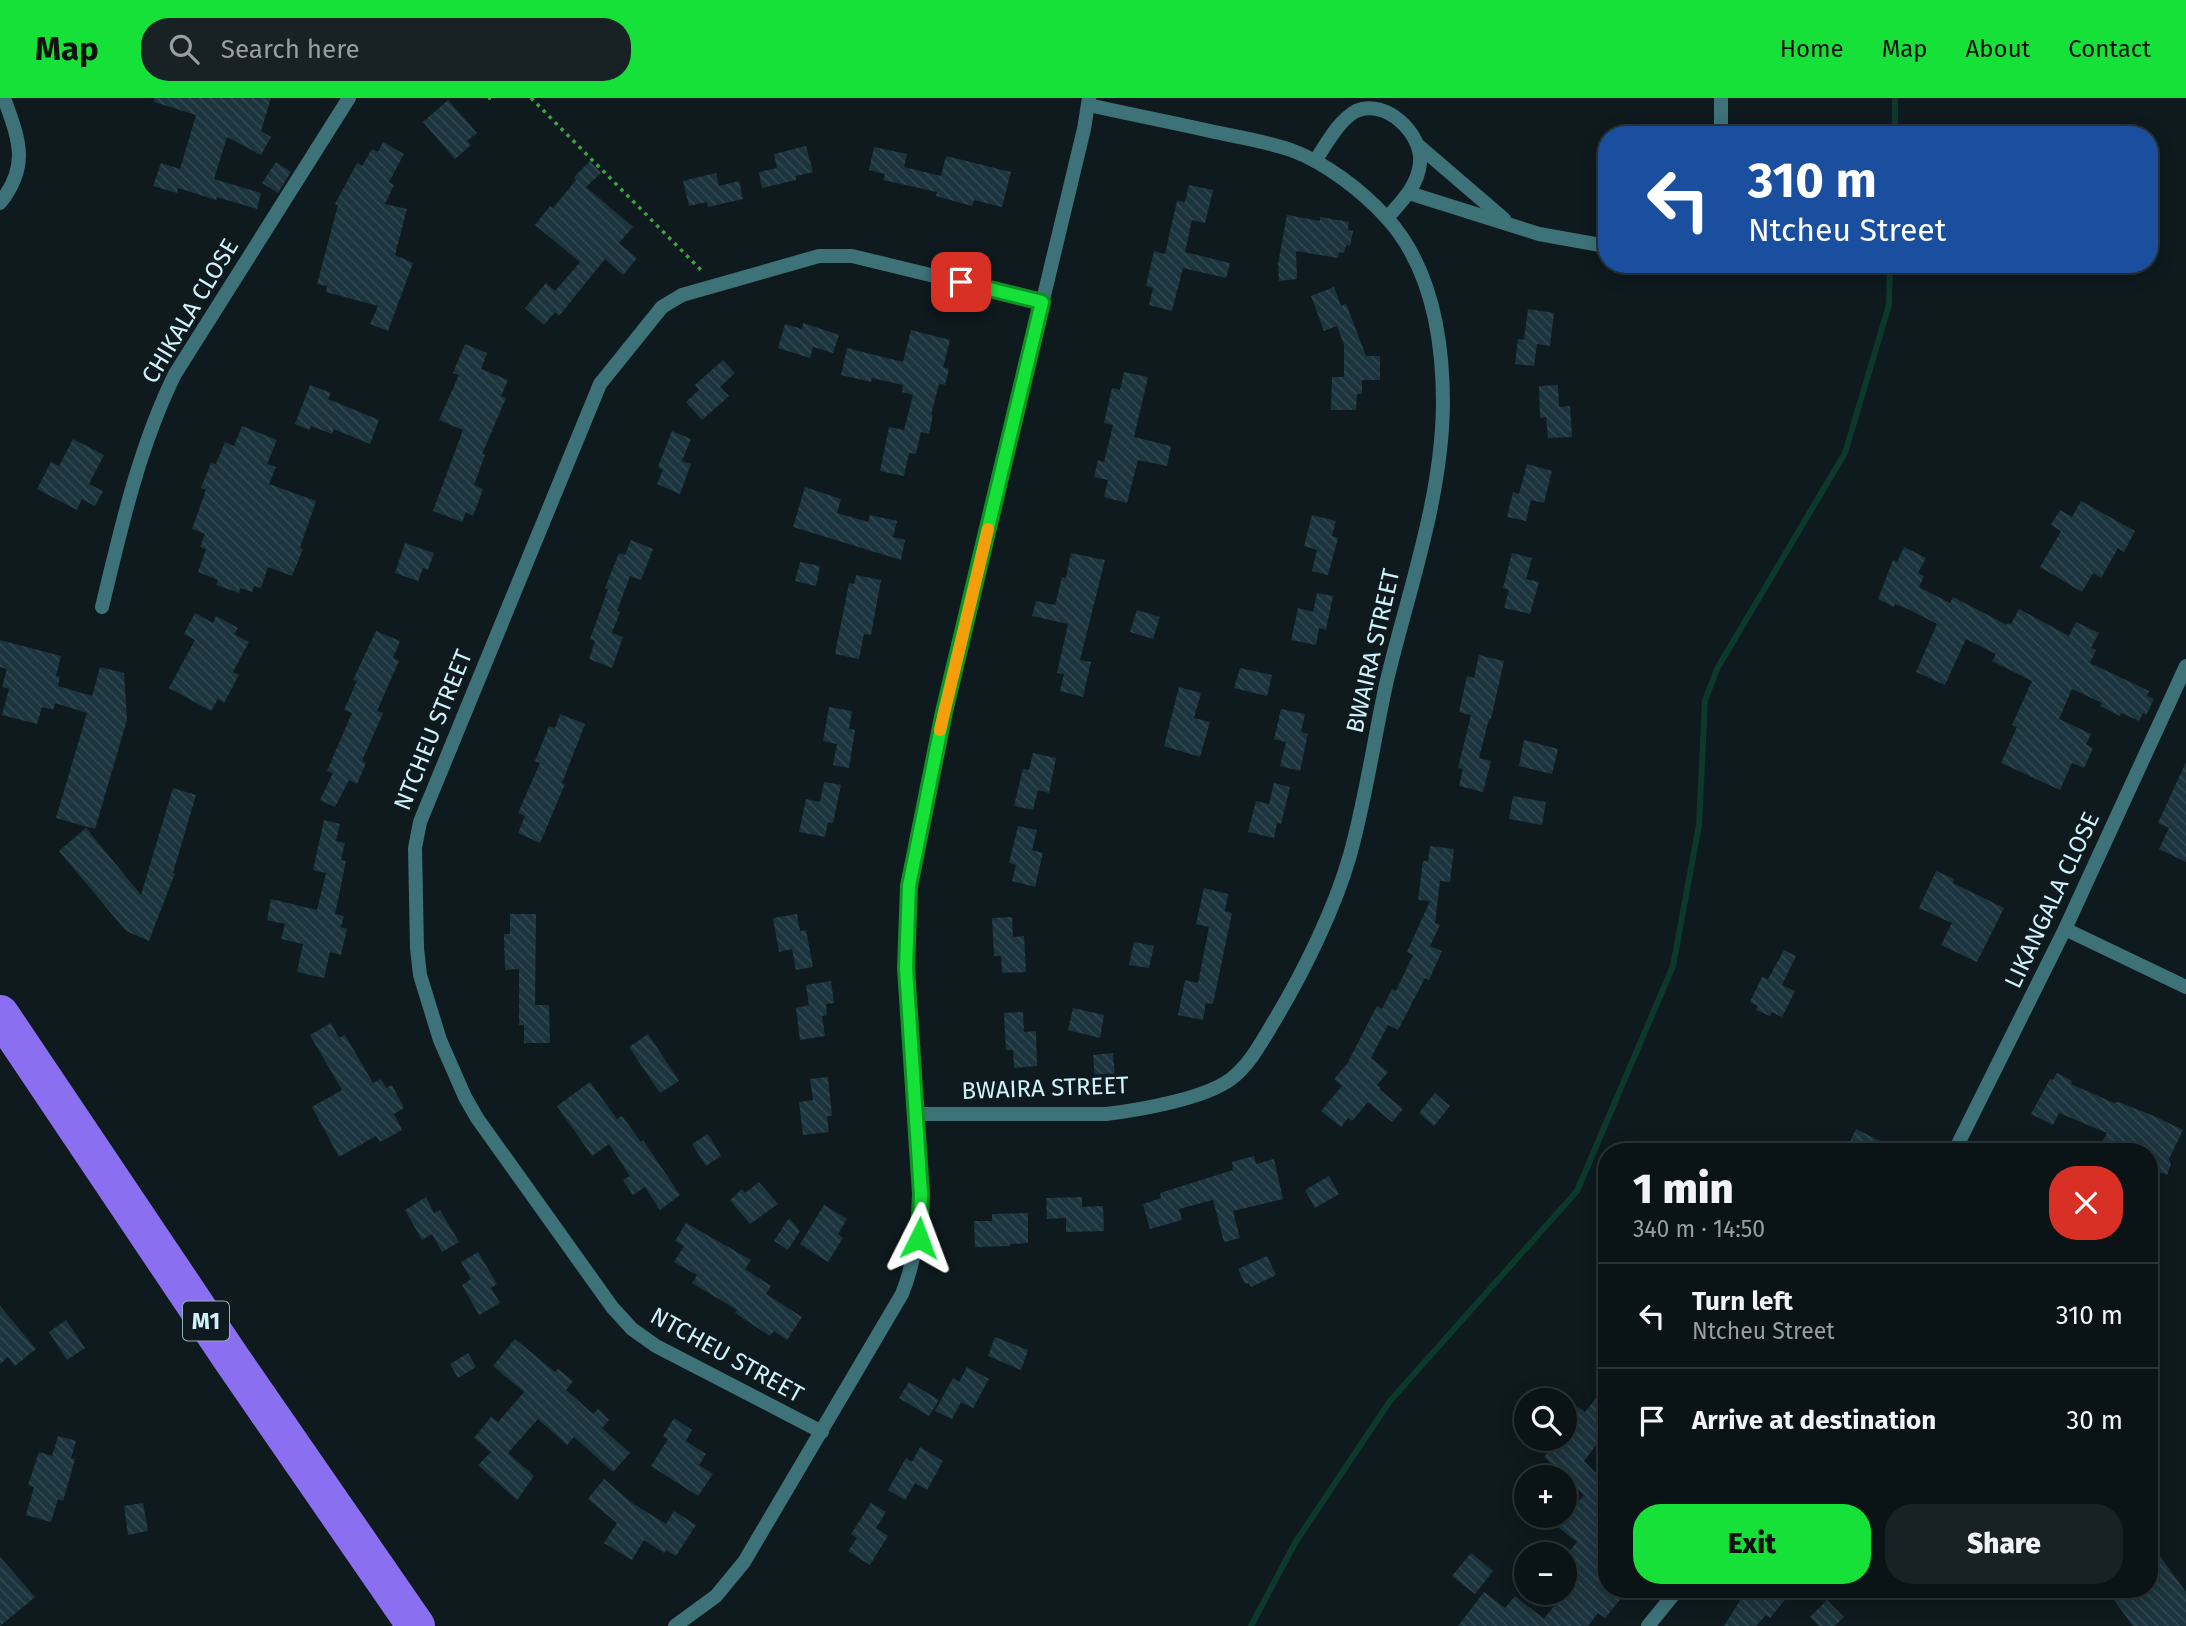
<!DOCTYPE html>
<meta charset="utf-8">
<style>
:root{--surface:#0a1416;--page:#182123;--text:#f1f3f6;--muted:#999ea1;--line:#2a3335;--accent:#15e139}
body{margin:0;font-family:"Fira Sans",sans-serif;background:var(--page);color:var(--text);height:100vh;display:flex;flex-direction:column;font-size:26px;white-space:nowrap}
*{box-sizing:border-box;margin:0}
p{font-size:23px;color:var(--muted)}
.icon{flex:none;width:38px;height:38px;fill:none;stroke:currentColor;stroke-width:2;stroke-linecap:round;stroke-linejoin:round}
.map{position:relative;flex:1;overflow:hidden}
.details{position:absolute;left:1598px;top:1045px;width:560px;height:455px;display:flex;flex-direction:column;background:var(--surface);border-radius:28px;box-shadow:0 4px 18px #0003,0 0 0 2px var(--line)}
.details>*{flex:none}
.top-card{position:absolute;left:1598px;top:28px;width:560px;height:147px;border-radius:28px;box-shadow:0 4px 18px #0003,0 0 0 2px var(--line);background:#1a4fa0;color:#fff;overflow:hidden}
.tools{position:absolute;left:1514px;top:1290px;display:grid;gap:14px}
.tools a{display:grid;place-items:center;width:63px;height:63px;border-radius:50%;background:var(--surface);box-shadow:0 4px 18px #0003,0 0 0 2px var(--line);font-size:35px}
.pin{position:absolute;display:grid;place-items:center;width:60px;height:60px;color:#fff;margin:-30px;border-radius:14px;box-shadow:0 4px 10px #0006}
.me{position:absolute;width:77px;margin:-38px;rotate:3deg;stroke-linejoin:round;filter:drop-shadow(0 0 5px #0008)}
.turn{display:flex;align-items:center;gap:24px;height:147px;padding:0 35px;font-size:32px}
.turn .icon{width:91px;height:91px;stroke-width:2.5}
.turn b{display:block;font-size:49px;line-height:60px}
.round{display:grid;place-items:center;flex:none;width:74px;height:74px;border-radius:28px;background:var(--page)}
.overview{display:flex;align-items:center;justify-content:space-between;height:119px;padding:0 35px}
h1{font-size:42px;font-weight:800;line-height:52px}
.button{display:flex;gap:14px;margin-top:auto;padding:14px 35px}
.button a{flex:1;height:80px;border-radius:28px;background:var(--accent);color:#111;font-size:28px;font-weight:800;line-height:80px;text-align:center}
.button a+a{background:var(--page);color:var(--text)}
ul{padding:0;list-style:none}
li{display:flex;align-items:center;gap:21px;height:105px;padding:0 35px;border-top:2px solid var(--line)}
li div{flex:1}
li b{display:block;font-size:26px}
li em{font-style:normal}
header{display:flex;align-items:center;gap:42px;box-sizing:border-box;height:98px;padding:0 35px;background:var(--accent);color:#111}
header strong{font-size:33px}
nav{display:flex;gap:38px;margin-inline-start:auto;font-size:24px}
.search{width:490px;height:63px;background:var(--page);display:flex;align-items:center;gap:18px;box-sizing:border-box;padding:0 24px;border-radius:28px;color:var(--muted);font-size:26px}
.map>svg:first-child{display:block}
</style>
<header>
<strong>Map</strong>
<div class="search"><svg class="icon" aria-label="search" viewBox="0 0 24 24"><circle cx="10" cy="10" r="6"/><path d="M15 15l6 6"/></svg>Search here</div>
<nav><a>Home</a><a>Map</a><a>About</a><a>Contact</a></nav>
</header>
<div class="map">
<svg width="2186" height="1528" viewBox="0 0 2186 1528">
<defs>
<pattern id="building-back-hatch" width="6" height="6" patternUnits="userSpaceOnUse" patternTransform="scale(1.75)"><rect width="6" height="6" fill="#1c343d"/><path d="M-1 5l2 2M0 0l6 6M5-1l2 2" fill="none" stroke="#314850"/></pattern>
</defs>
<rect width="100%" height="100%" fill="#0e1a1e"/>
<g fill="none" stroke-linecap="round" stroke-linejoin="round">
<g stroke="#0d382c" stroke-width="6">
<path d="M1895,0V37"/>
<path d="M1251,1528L1295,1445L1390,1303L1577,1093L1673,868L1699,727L1705,602L1718,569L1845,355L1889,207L1890,166"/>
</g>
</g>
<g fill="url(#building-back-hatch)">
<path d="M154,0H271L261,33L271,39L261,57L227,39L214,81L261,95L257,111L217,99L216,102L178,90L177,95L153,88L161,65L180,71L196,17L154,4Z"/>
<path d="M448,2L477,35L467,43L471,47L455,61L423,24Z"/>
<path d="M383,44L404,56L389,84L394,87L385,106L407,111L395,157L413,165L388,233L370,226L378,208L326,194L327,188L317,186L338,107L335,106L357,65L362,68L372,51L378,54Z"/>
<path d="M806,48L813,74L796,78V82L762,90L759,74L777,70L774,56Z"/>
<path d="M874,49L907,56L904,69L941,78L946,58L1011,74L1002,109L974,102L972,108L936,98L937,94L883,82L885,76L869,72Z"/>
<path d="M590,63L601,75L586,89L633,129L619,145L637,160L623,177L605,161L559,218L555,214L544,227L525,210L546,185L555,193L580,164L535,127L550,108L553,110L576,82L574,79Z"/>
<path d="M276,64L291,74L278,95L262,85Z"/>
<path d="M716,75L719,88L739,83L743,101L708,109L707,104L689,108L683,83Z"/>
<path d="M1189,87L1213,92L1205,125L1192,122L1185,154L1230,165L1226,180L1183,170L1172,213L1149,207L1153,190L1146,188L1154,153L1165,156L1177,103L1185,104Z"/>
<path d="M1287,117L1320,123V119L1349,124L1348,132L1353,133L1350,148L1346,147L1344,155L1339,154L1338,160L1296,153L1297,181L1279,183L1278,166Z"/>
<path d="M1334,189L1341,208L1346,206L1366,258H1380V282H1362V296H1357L1356,312H1331L1332,279H1344V247L1337,228L1324,233L1311,198Z"/>
<path d="M1528,211L1554,215L1550,248L1537,246L1534,268L1515,266L1518,241L1524,242Z"/>
<path d="M803,225L839,237L833,255L813,249L810,260L778,250L785,226L802,231Z"/>
<path d="M911,232L950,242L943,269L949,271L945,287L939,286L931,317H933L929,336L921,334L916,356L909,355L904,378L880,373L889,329L904,332L913,297L902,294L903,287L872,280L871,284L841,277L847,250L903,264Z"/>
<path d="M465,246L487,255L481,271L508,282L501,298L506,300L482,356L485,357L474,387L483,391L473,418L466,414L462,424L433,413L463,332L439,322L459,277L453,275Z"/>
<path d="M723,262L735,275L720,289L729,298L702,322L686,304L699,292L695,287Z"/>
<path d="M1124,274L1148,279L1134,339L1171,348L1167,368L1138,362L1127,405L1104,399L1108,382L1094,379L1098,362L1104,364L1113,327L1104,325L1112,290L1120,292Z"/>
<path d="M310,287L331,295L328,301L379,322L370,346L334,331L332,336L311,328L309,332L295,326Z"/>
<path d="M1558,287L1559,309L1570,308L1572,339L1548,340L1546,319L1540,320L1539,288Z"/>
<path d="M242,328L277,342L267,366L276,369L269,386L316,403L300,450L303,451L292,478L268,469L261,490L254,488L252,494L240,490L239,495L216,487L218,482L198,474L206,451L200,449L205,436L192,431L206,392L201,390L211,365L216,366L225,344L234,348Z"/>
<path d="M672,333L691,341L682,363L691,366L680,396L657,386L663,372L658,369Z"/>
<path d="M73,341L104,357L89,386L103,393L95,408L82,401L77,412L37,391L51,364L59,368Z"/>
<path d="M1527,366L1552,373L1544,405L1531,402L1526,423L1507,419L1513,394L1519,396Z"/>
<path d="M805,389L841,401L837,415L868,424L870,417L897,423L893,439L905,442L901,462L793,429Z"/>
<path d="M2081,403L2135,433L2124,454L2118,450L2101,480L2093,475L2082,494L2040,469L2061,433L2051,427L2060,412L2072,419Z"/>
<path d="M1312,417L1336,423L1332,438L1338,440L1328,477L1312,473L1317,452L1304,448Z"/>
<path d="M631,442L653,451L641,482L630,478L617,513L620,514L612,535L623,539L612,570L589,561L595,543L590,541L608,491L605,490L619,455L625,457Z"/>
<path d="M405,445L434,455L428,472L423,470L418,483L395,475Z"/>
<path d="M1904,449L1926,460L1918,475L1924,478L1919,489L1950,505L1953,499L2007,527L2008,525L2011,526L2019,511L2069,538L2076,524L2099,535L2091,550L2096,552L2090,565L2149,593L2147,598L2154,601L2146,617L2143,615L2139,623L2121,615L2120,618L2100,608L2102,605L2072,591L2059,621L2091,636L2086,646L2093,650L2084,670L2072,665L2060,692L2001,665L2017,629L2012,627L2032,583L1992,563L1996,556L1966,541L1945,587L1916,574L1937,526L1908,511L1895,506L1894,509L1878,501L1893,462L1897,464Z"/>
<path d="M1071,455L1105,462L1080,562L1091,564L1083,599L1060,593L1064,576L1057,575L1068,526L1032,518L1036,503L1055,507L1062,479L1066,480Z"/>
<path d="M1512,455L1532,460L1526,481L1539,484L1530,516L1504,510L1509,492L1503,490Z"/>
<path d="M800,464L820,468L816,488L795,483Z"/>
<path d="M856,477L881,482L871,537L864,536L859,561L835,556L849,485L854,486Z"/>
<path d="M1317,495L1333,498L1326,532L1319,530L1316,547L1291,542L1298,510L1313,514Z"/>
<path d="M1137,512L1160,519L1153,541L1130,534Z"/>
<path d="M195,515L213,525L216,518L238,530L234,536L249,544L233,574L239,577L224,605L218,601L211,613L169,590L195,542L184,536Z"/>
<path d="M376,533L400,543L393,560L399,563L377,613L383,615L362,663L366,665L357,686L349,682L335,709L320,702L333,675L327,673L352,615L344,612L357,583L353,582Z"/>
<path d="M0,542L61,558L56,578L60,579L58,588L92,598L100,569L124,575L127,622L95,731L56,720L87,615L55,605L53,612L42,609L37,626L2,617L9,591L2,589L7,571L0,569Z"/>
<path d="M1479,557L1504,563L1491,621H1489L1479,660L1491,663L1483,694L1459,688L1463,671L1458,670L1471,617L1459,614L1467,578L1474,580Z"/>
<path d="M1240,570L1272,577L1267,598L1234,590Z"/>
<path d="M1179,589L1201,595L1194,620L1210,624L1200,659L1164,648Z"/>
<path d="M829,609L852,613L849,631L855,632L849,670L833,667L837,646L823,643Z"/>
<path d="M1281,611L1305,616L1301,634L1308,636L1300,673L1280,668L1286,644L1274,641Z"/>
<path d="M560,616L585,626L562,685L565,686L540,745L518,735L525,718L518,715L540,665L535,663L549,628L555,630Z"/>
<path d="M1524,642L1558,651L1552,676L1519,668Z"/>
<path d="M1033,655L1056,660L1049,695L1038,692L1033,712L1014,708L1023,671L1029,672Z"/>
<path d="M2186,664V764L2159,751L2169,730L2158,725Z"/>
<path d="M824,684L841,687L833,725L828,724L825,739L799,734L806,701L820,704Z"/>
<path d="M1274,685L1290,689L1281,726L1277,725L1274,740L1248,734L1256,703L1269,706Z"/>
<path d="M173,690L196,697L173,775H175L149,843L126,833L59,753L86,730L141,797Z"/>
<path d="M1513,698L1546,704L1542,727L1509,721Z"/>
<path d="M324,722L340,726L336,743L345,745L341,762L346,763L335,816L344,818L341,829L347,831L341,857L330,854L324,880L297,874L303,846L281,841L285,826L267,822L271,801L317,812L326,775L313,772Z"/>
<path d="M1018,728L1037,732L1032,752L1043,755L1035,789L1012,783L1016,767L1009,765Z"/>
<path d="M1430,748L1454,751L1450,784L1440,783L1435,825L1440,827L1430,848L1442,853L1429,882L1425,880L1398,932L1388,927L1371,960L1388,974L1377,987L1381,990L1379,991L1403,1011L1392,1024L1368,1004L1352,1023L1348,1020L1341,1029L1321,1013L1342,988L1334,981L1347,966L1377,908L1382,911L1392,891L1396,893L1413,857L1407,854L1430,803L1418,802L1423,763H1428Z"/>
<path d="M1936,773L1954,781L1953,785L2004,810L1977,864L1941,847L1952,825L1919,810Z"/>
<path d="M1204,790L1228,796L1225,813L1232,815L1213,906L1206,905L1203,922L1178,917L1185,882L1198,885L1209,829L1196,826Z"/>
<path d="M510,816H536L535,907H549L550,945H524V927H519V871L505,872L504,836H510Z"/>
<path d="M797,816L800,833L806,832L813,869L796,872L792,851L779,854L773,820Z"/>
<path d="M1012,819L1013,839L1024,838L1026,874L1002,875L1001,858H994L992,820Z"/>
<path d="M1134,844L1154,848L1149,870L1129,867Z"/>
<path d="M1784,852L1796,858L1782,887L1795,893L1782,919L1772,914L1770,918L1756,912L1758,908L1750,904L1762,879L1768,881Z"/>
<path d="M831,883L834,905L826,906L827,917L822,918L825,938L800,942L796,910L809,907L806,887Z"/>
<path d="M1073,910L1104,917L1100,940L1068,932Z"/>
<path d="M1023,914L1024,934L1036,933L1037,968L1014,970L1013,952H1006L1004,915Z"/>
<path d="M331,925L339,940L345,937L373,985L381,981L386,990L392,987L404,1010L394,1016L402,1032L380,1044L376,1038L339,1059L312,1009L342,992L310,937Z"/>
<path d="M648,936L679,983L660,995L629,949Z"/>
<path d="M1113,955L1116,992L1096,993L1093,957Z"/>
<path d="M2057,975L2072,983L2071,986L2114,1005L2118,1004L2154,1018L2183,1032L2169,1061L2171,1066L2167,1077L2159,1074L2149,1083V1054H2129L2103,1043L2107,1035L2059,1015L2053,1027L2031,1016L2050,981L2053,982Z"/>
<path d="M828,979L832,1018H827L829,1034L803,1037L799,1004L813,1002L810,981Z"/>
<path d="M590,984L617,1021L622,1018L641,1044L643,1042L680,1097L660,1112L645,1089L633,1097L623,1082L630,1078L609,1046L592,1058L557,1008Z"/>
<path d="M1435,995L1450,1008L1434,1028L1419,1015Z"/>
<path d="M1856,1031L1902,1054H1845Z"/>
<path d="M708,1036L721,1058L706,1068L692,1046Z"/>
<path d="M1254,1058L1256,1066L1274,1061L1283,1101L1233,1113L1240,1140L1224,1144L1213,1102L1179,1111L1182,1122L1150,1131L1143,1106L1161,1100L1160,1095L1233,1072L1232,1064Z"/>
<path d="M1329,1078L1339,1096L1315,1110L1305,1092Z"/>
<path d="M759,1084L778,1106L750,1126L730,1102L742,1091L745,1095Z"/>
<path d="M426,1099L434,1115L440,1112L459,1144L442,1154L432,1136L422,1142L405,1112Z"/>
<path d="M1082,1099V1109L1103,1108L1104,1133L1066,1134V1120L1047,1121L1046,1100Z"/>
<path d="M824,1107L847,1121L838,1136L843,1140L828,1164L800,1146Z"/>
<path d="M1028,1115V1145L1010,1146V1148L975,1149L974,1123H992V1116Z"/>
<path d="M789,1120L800,1133L788,1152L774,1143Z"/>
<path d="M686,1125L751,1162L745,1171L771,1188L766,1196L802,1219L787,1242L774,1233L770,1238L735,1215L737,1212L692,1185L697,1177L674,1164L684,1148L675,1143Z"/>
<path d="M478,1154L497,1186L491,1190L500,1205L479,1217L462,1187L471,1181L461,1164Z"/>
<path d="M1267,1158L1276,1177L1251,1189L1249,1185L1245,1186L1238,1171Z"/>
<path d="M0,1208L36,1251L15,1268L8,1259L0,1266Z"/>
<path d="M66,1222L85,1250L67,1262L49,1234Z"/>
<path d="M995,1239L1028,1252L1021,1272L988,1258Z"/>
<path d="M515,1241L555,1274L558,1271L573,1283L566,1292L593,1316L598,1311L609,1322L602,1330L630,1355L613,1374L574,1339L567,1347L538,1321L508,1355L534,1378L517,1402L478,1367L491,1354L474,1340L491,1319L498,1324L524,1294L493,1268Z"/>
<path d="M468,1255L476,1269L458,1280L450,1266Z"/>
<path d="M967,1269L989,1281L973,1310L961,1304L952,1321L935,1313L953,1280L959,1284Z"/>
<path d="M909,1284L939,1302L929,1318L899,1300Z"/>
<path d="M1606,1288V1326L1600,1335L1603,1338L1584,1363L1606,1385V1491H1629L1605,1520L1598,1515L1588,1528H1458L1484,1494L1505,1510L1515,1498L1544,1521L1564,1495V1460L1577,1444L1558,1429L1584,1397L1544,1359L1560,1340H1564V1327L1578,1309L1585,1314Z"/>
<path d="M674,1320L692,1332L686,1343L706,1356L699,1367L713,1376L698,1398L651,1368L668,1341L663,1338Z"/>
<path d="M58,1338L76,1343L71,1360L75,1361L63,1403L58,1401L51,1424L26,1417L34,1389L28,1387L39,1354L52,1358Z"/>
<path d="M920,1349L943,1363L927,1392L915,1385L905,1402L888,1392L906,1360L912,1364Z"/>
<path d="M604,1381L632,1405L666,1426L674,1413L696,1427L676,1458L666,1452L664,1455L644,1442L632,1462L604,1445L617,1425L588,1401Z"/>
<path d="M143,1405L148,1433L128,1437L124,1408Z"/>
<path d="M871,1405L886,1414L876,1430L888,1438L870,1467L848,1453L857,1440L851,1436Z"/>
<path d="M2149,1443L2186,1494V1528H2133L2106,1491H2149Z"/>
<path d="M1471,1455L1493,1473L1475,1496L1452,1478Z"/>
<path d="M0,1459L35,1499L0,1528Z"/>
<path d="M1747,1491H1794L1770,1520L1766,1517L1756,1528H1724Z"/>
<path d="M1827,1502L1844,1519L1835,1528H1819L1810,1519Z"/>
</g>
<g fill="none" stroke-linecap="round" stroke-linejoin="round">
<g stroke="#38a63a" stroke-width="3.5" stroke-dasharray="3.5 5" stroke-linecap="butt">
<path d="M488,0H491"/>
<path d="M531,0L702,173"/>
</g>
<g stroke="#3d7279" stroke-width="14">
<path d="M1721,0V37"/>
<path d="M1419,48L1504,121"/>
<path d="M1315,63C1326,47 1338,23 1356,13C1386,0 1423,36 1420,65C1418,88 1401,104 1387,120"/>
<path d="M1409,95L1539,136L1606,148"/>
<path d="M0,105C30,67 19,42 4,0"/>
<path d="M102,509C121,430 139,349 175,276L349,0"/>
<path d="M2065,831L2186,889"/>
<path d="M916,1016H1106C1139,1012 1204,1001 1231,981C1251,966 1263,941 1276,920C1304,873 1335,810 1350,757C1366,700 1374,640 1387,582C1409,491 1442,400 1443,306C1443,241 1432,169 1386,119C1361,92 1326,65 1291,52C1265,43 1237,39 1210,33C1170,24 1129,16 1089,7"/>
<path d="M1954,1054L2065,831L2186,568"/>
<path d="M822,1334L656,1248L632,1231L612,1209L477,1020L465,999L440,942L420,877L417,850L415,750L420,724L600,286L662,209L682,197L819,158H852L1042,204"/>
<path d="M675,1528L716,1498L744,1464L902,1196C915,1163 920,1132 921,1096L906,870L909,788L944,614L1084,31L1089,0"/>
<path d="M1648,1528L1678,1491"/>
</g>
<path stroke="#8a70f0" stroke-width="38" d="M0,916L231,1260L416,1528"/>
</g>
<g fill="none" stroke-linecap="round" stroke-linejoin="round">
<g stroke="#0e9225" stroke-width="18">
<path id="route" d="M919,1140L921,1096L906,870L909,788L944,614L1042,204L961,184"/>
</g>
<use href="#route" stroke="#15e139" stroke-width="12"/>
<path stroke="#f59e0b" stroke-width="12" d="M940,632L988,431"/>
</g>
<g text-anchor="middle" stroke-width="7" stroke-linejoin="round" paint-order="stroke">
<rect fill="#0e1a1e" stroke="#95b1b9" stroke-width="2" x="183" y="1203.5" width="46" height="39" rx="5"/>
<g font-size="23" font-weight="bold" fill="#cff2fb">
<text x="206" y="1231">M1</text>
</g>
<g font-size="24" fill="#cff2fb" stroke="#0e1a1e">
<text transform="translate(190 213) rotate(-59)" y="8">CHIKALA CLOSE</text>
<text transform="translate(1373 553) rotate(-77)" y="8">BWAIRA STREET</text>
<text transform="translate(433 632) rotate(-68)" y="8">NTCHEU STREET</text>
<text transform="translate(2052 802) rotate(-65)" y="8">LIKANGALA CLOSE</text>
<text transform="translate(1045 990) rotate(-2)" y="8">BWAIRA STREET</text>
<text transform="translate(727 1257) rotate(29)" y="8">NTCHEU STREET</text>
</g>
</g>
</svg>
<div class="tools">
<a><svg class="icon" aria-label="search" viewBox="0 0 24 24"><circle cx="10" cy="10" r="6"/><path d="M15 15l6 6"/></svg></a>
<a>+</a>
<a>−</a>
</div>
<div class="pin" style="left:961px;top:184px;background:#d93025"><svg class="icon" aria-label="arrive" viewBox="0 0 24 24"><path d="M6 21V4h12l-3 4 3 4H6"/></svg></div>
<svg class="me" style="left:919px;top:1140px" viewBox="-20 -20 40 40"><path d="M0-17L14 15 0 8-14 15z" fill="#15e139" stroke="#fff" stroke-width="4"/></svg>
<div class="top-card">
<div class="turn"><svg class="icon" aria-label="left" viewBox="0 0 24 24"><path d="M17 20v-9H6M10 6l-5 5 5 5"/></svg><div><b>310 m</b>Ntcheu Street</div></div>
</div>
<section class="details">
<div class="overview"><div><h1>1 min</h1><p>340 m · 14:50</p></div><a class="round" style="background:#d93025;color:#fff"><svg class="icon" aria-label="close" viewBox="0 0 24 24"><path d="M6 6l12 12M18 6L6 18"/></svg></a></div>
<ul>
<li><svg class="icon" aria-label="left" viewBox="0 0 24 24"><path d="M17 20v-9H6M10 6l-5 5 5 5"/></svg><div><b>Turn left</b><p>Ntcheu Street</p></div><em>310 m</em></li>
<li><svg class="icon" aria-label="arrive" viewBox="0 0 24 24"><path d="M6 21V4h12l-3 4 3 4H6"/></svg><div><b>Arrive at destination</b></div><em>30 m</em></li>
</ul>
<div class="button"><a>Exit</a><a>Share</a></div>
</section>
</div>
